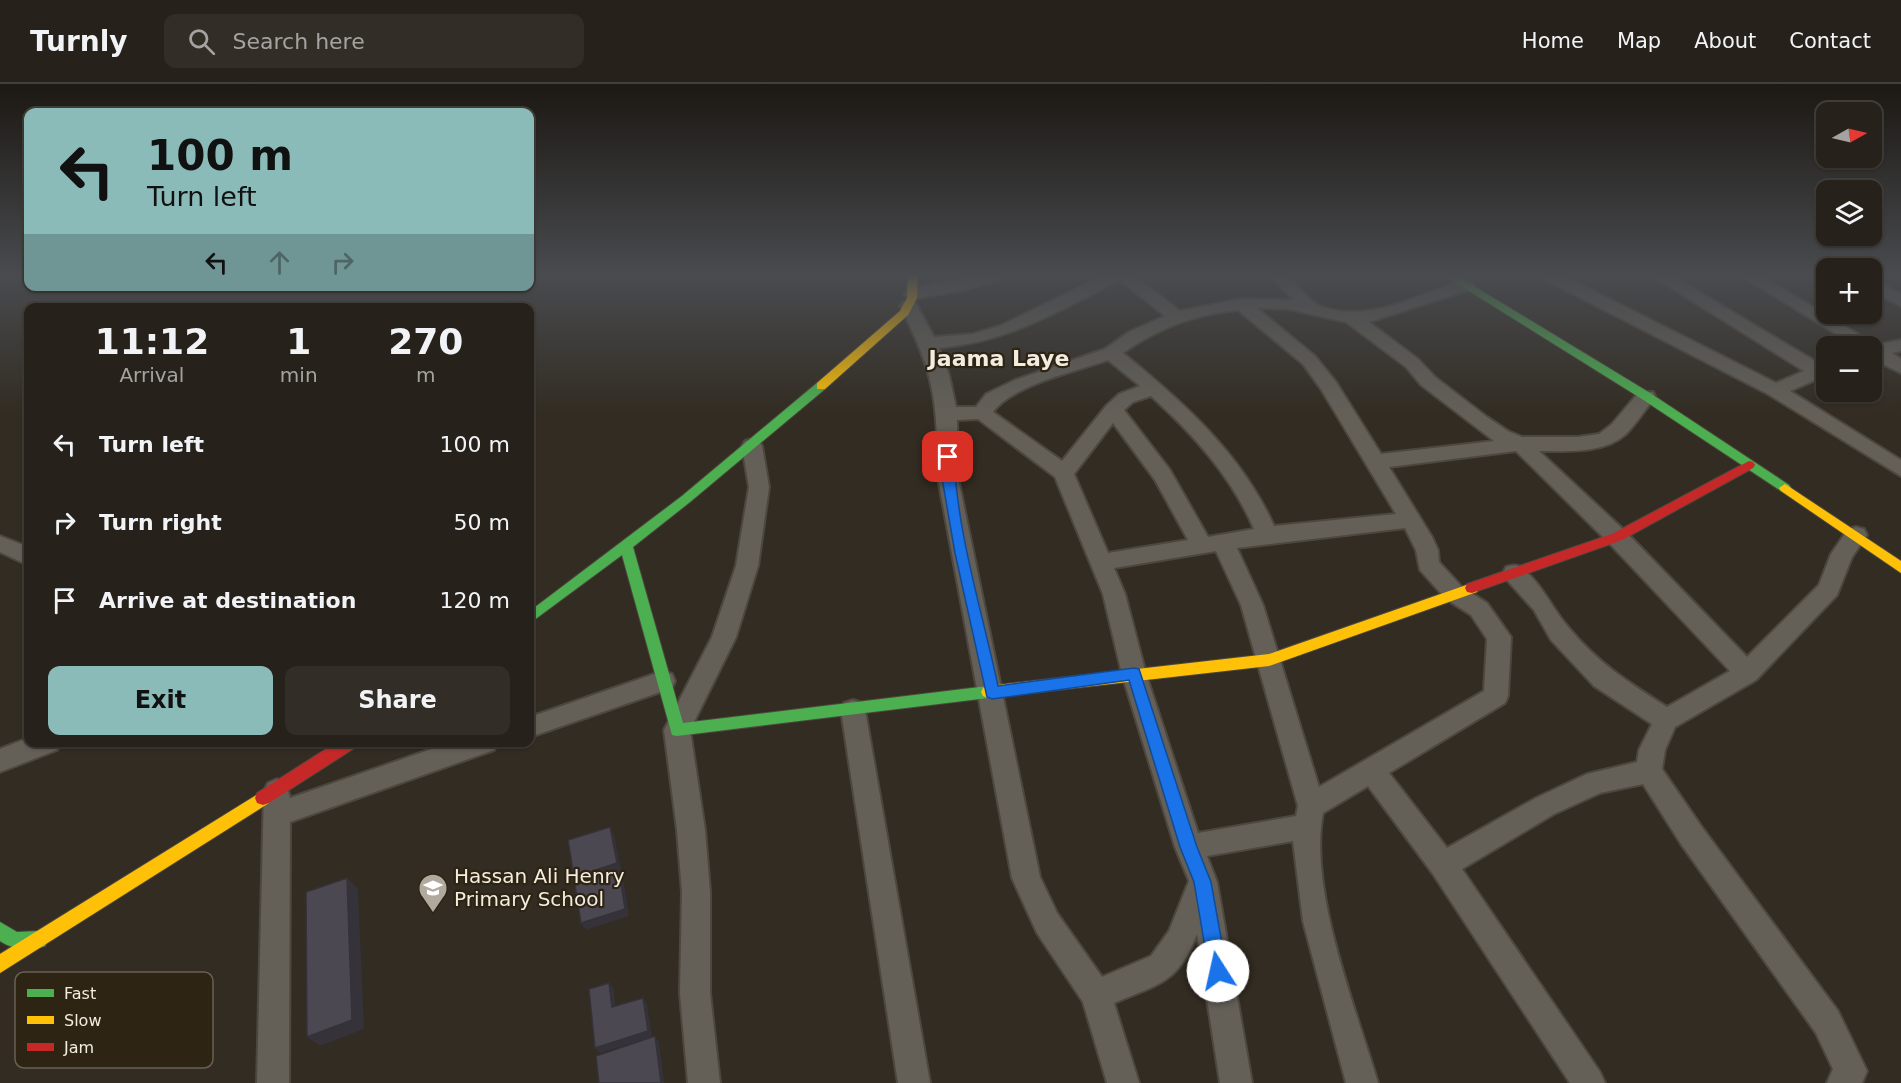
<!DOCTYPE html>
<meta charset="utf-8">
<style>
:root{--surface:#26211a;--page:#322e27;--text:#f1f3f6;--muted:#a4a3a2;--line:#423e39;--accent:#8bbbb9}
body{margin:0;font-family:"DejaVu Sans",sans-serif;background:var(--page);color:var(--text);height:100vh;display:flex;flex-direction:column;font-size:22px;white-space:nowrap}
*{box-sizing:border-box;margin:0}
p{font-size:20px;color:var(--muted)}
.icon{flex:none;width:33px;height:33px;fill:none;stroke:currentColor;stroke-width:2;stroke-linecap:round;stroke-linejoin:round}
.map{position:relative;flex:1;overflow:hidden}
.drawer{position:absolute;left:24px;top:219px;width:510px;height:444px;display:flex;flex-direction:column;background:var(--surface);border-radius:12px;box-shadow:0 2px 4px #0004,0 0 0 2px var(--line)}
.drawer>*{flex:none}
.top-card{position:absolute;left:24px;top:24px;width:510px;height:183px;border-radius:12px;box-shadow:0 2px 4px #0004,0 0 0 2px var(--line);background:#8bbbb9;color:#111;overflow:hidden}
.needle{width:39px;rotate:82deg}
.tools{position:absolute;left:1816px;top:18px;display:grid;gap:12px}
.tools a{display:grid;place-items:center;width:66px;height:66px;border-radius:12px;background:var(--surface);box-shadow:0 2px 4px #0004,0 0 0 2px var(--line);font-size:30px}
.pin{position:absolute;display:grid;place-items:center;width:51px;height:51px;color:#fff;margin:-26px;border-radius:12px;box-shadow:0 3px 9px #0006}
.me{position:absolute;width:66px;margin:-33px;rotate:350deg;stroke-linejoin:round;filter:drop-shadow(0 0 4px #0008)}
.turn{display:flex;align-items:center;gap:21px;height:126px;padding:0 24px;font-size:27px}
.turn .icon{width:78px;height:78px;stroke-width:2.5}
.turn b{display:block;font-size:42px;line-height:51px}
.lanes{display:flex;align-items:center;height:57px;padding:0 24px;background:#0003;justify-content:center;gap:30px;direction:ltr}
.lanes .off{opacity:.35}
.eta{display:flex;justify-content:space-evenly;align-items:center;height:102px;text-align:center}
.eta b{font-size:36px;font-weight:700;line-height:42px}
.button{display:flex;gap:12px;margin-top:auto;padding:12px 24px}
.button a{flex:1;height:69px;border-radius:12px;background:var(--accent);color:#111;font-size:24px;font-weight:700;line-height:69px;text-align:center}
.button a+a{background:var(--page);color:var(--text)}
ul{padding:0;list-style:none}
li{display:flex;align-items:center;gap:18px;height:78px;padding:0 24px}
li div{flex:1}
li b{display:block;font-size:22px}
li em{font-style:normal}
header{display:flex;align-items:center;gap:36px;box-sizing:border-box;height:84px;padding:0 30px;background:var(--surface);border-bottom:2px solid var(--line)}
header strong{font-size:28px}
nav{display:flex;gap:33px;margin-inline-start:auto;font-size:21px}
.search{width:420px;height:54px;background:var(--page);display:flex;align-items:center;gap:15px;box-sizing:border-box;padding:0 21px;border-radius:12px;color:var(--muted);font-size:22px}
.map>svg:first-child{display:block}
</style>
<header>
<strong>Turnly</strong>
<div class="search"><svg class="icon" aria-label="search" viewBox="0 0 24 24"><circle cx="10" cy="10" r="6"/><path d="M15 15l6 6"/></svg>Search here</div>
<nav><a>Home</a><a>Map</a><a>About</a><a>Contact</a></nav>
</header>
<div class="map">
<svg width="1901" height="999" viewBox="0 0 1901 999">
<rect width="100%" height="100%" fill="#322c22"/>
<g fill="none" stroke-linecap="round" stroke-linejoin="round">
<g stroke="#4d473f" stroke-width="4">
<g id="street">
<path d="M983,190H1008L1006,194L964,206L913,215L904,210L907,206Z"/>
<path d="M1106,190H1132L1180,227L1241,215L1293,216L1269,190H1286C1296,199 1308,217 1320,222C1366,240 1416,212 1460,197H1472L1474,201L1472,205L1369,238L1418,275L1435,293L1487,333L1508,347L1522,353H1578L1599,350L1612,340L1639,308H1653L1655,312L1653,316C1644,327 1636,340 1626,350C1604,370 1567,367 1539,367L1625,447L1747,573L1819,501L1831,470L1848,445L1856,443L1864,445L1867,451L1852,473L1837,511L1756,596L1675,643L1665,666L1662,685L1701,742L1838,927L1867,987L1862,999H1827L1833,985L1816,949L1681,760L1643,700L1600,709L1554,730L1462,785L1600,988L1605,999H1570L1433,790L1368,702L1323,729C1308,806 1356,924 1378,999H1346L1303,837L1293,757L1207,772L1217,798L1252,999H1220L1197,850C1178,900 1158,900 1114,919L1139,999H1107L1083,918L1037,849L1012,794L938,394C937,319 936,291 900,222L903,218H915L934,253L973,250L1002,241ZM1120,196L1165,232L1129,248L1105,265L1015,296L986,310L976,323H956L949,291L939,264C1011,257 1056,228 1120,196ZM1257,224L1288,225L1346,238L1406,283L1421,301L1494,357L1381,370L1336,298L1315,272ZM1238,226L1303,280L1321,305L1396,430L1274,442C1241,369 1183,318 1123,269C1156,245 1196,230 1238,226ZM1108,276L1140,302L1119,310L1106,322L1062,377L993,328C1012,301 1077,287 1108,276ZM1151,312C1194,351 1231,392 1254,445L1208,453L1170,386L1124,326L1133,318ZM978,335L1055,393L1103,510L1122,590L1175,763L1189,797L1169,847L1151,872L1102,893L1057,829L1040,793L958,394L957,336ZM1113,339L1155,396L1188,456L1108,469L1074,390ZM1516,367L1609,459L1730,587L1667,623C1628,598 1599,580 1569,544C1552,525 1543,501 1523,485C1518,480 1513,481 1506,483L1503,489L1506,495L1534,526L1551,556L1594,602L1652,640L1639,666L1637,678L1587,690L1536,714L1447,764L1389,689L1505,619L1508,612L1511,553L1487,519L1462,503L1439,478L1438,466L1432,453L1389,383ZM1405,444L1416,466L1420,486L1446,515L1471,531L1487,555L1484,607L1319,703L1263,521L1237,464ZM1216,467L1241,521L1298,722L1296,732L1198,749L1146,590L1125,510L1114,484Z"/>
<path d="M1540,190H1560L1776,299L1804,287L1649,190H1669L1820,280L1827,278V291L1790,307L1901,376V392L1768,310L1542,194Z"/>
<path d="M1738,190H1758L1876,261L1901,256V267L1892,269L1901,275V289L1872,275V262H1856Z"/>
<path d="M1872,195L1901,210V222L1872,207Z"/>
<path d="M752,355L759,357L762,362L769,403L758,482L736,553L690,646L705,746L710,808V909L720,999H688L680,909L682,808L677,746L664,646L712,553L736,482L749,403L742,362L745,357Z"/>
<path d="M0,452L28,463V481L0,468Z"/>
<path d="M663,587L672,590L675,597L672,604L530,653V633Z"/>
<path d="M853,616L862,619L865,626L930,999H898L841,626L844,619Z"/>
<path d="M28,654V658H61L57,666L0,688V665Z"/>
<path d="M452,658H498L494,666L290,738L289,999H257L264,707L268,699L277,695L286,699L290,714Z"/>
</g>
</g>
<g stroke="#4d473f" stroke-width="2">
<g id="fast">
<path d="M1442,190H1454L1650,309L1789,401L1791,404L1789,407H1781L1642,315Z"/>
<path d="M821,298L825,299V305L690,418L633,463L683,639L988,602L993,604L995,608L993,612L988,614L677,652L672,651L622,471L530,539V527L682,412L817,299Z"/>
<path d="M0,838L17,848L39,847L45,850L48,856L45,862C30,868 14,866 0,857Z"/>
</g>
</g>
<g stroke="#4d473f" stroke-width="2">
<g id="slow">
<path d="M908,190H918L917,214L908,231L825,305H817V299L900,227L907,214Z"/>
<path d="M1785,400L1901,477V489L1781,407L1779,404Z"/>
<path d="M1472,499L1477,500L1479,504L1477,508L1269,582L988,614L983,612L981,608L983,604L988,602L1269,570Z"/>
<path d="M263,707L269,709L271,714L269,719L0,889V870Z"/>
</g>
</g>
<g stroke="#4d473f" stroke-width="2">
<g id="jam">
<path d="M1749,377L1753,378L1755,381L1753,384L1622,456L1472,509L1467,508L1465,504L1467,500L1612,450Z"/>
<path d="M337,658H358L356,663L269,719L263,721L257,719L255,714L257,709Z"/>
</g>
</g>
<use href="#street" fill="#646058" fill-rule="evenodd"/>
<use href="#fast" fill="#4caf50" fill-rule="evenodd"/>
<use href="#slow" fill="#ffc107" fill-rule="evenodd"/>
<use href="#jam" fill="#c62828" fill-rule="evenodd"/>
</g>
<g fill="#353239">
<path d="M610,743L614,751L621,786L619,787L623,794L629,832L586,846L581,839L578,800L574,793Z"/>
<path d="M347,794L358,805L364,945L320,962L307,953Z"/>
<path d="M609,899L614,905L616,930L612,923Z"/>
<path d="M643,914L647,920L652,953L600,969L595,964Z"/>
<path d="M655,952L659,958L664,999H661Z"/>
</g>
<g fill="#4c4852" stroke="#353239" stroke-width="1.5">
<path d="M610,743L617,779L574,793L568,756Z"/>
<path d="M619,787L625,825L581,839L575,801Z"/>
<path d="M347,794L352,936L307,953L306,808Z"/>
<path d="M609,899L612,923L643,914L648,947L595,964L589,905Z"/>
<path d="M655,952L661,999H599L596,972Z"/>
</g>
<linearGradient id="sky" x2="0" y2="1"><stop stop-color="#1c1813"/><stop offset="0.58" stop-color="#494b4f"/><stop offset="1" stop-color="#494b4f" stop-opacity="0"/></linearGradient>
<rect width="1901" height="330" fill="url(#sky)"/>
<path fill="#1a73e8" stroke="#114b97" stroke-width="1.5" d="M948,368L954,373C957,449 982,527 998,602L1134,584L1139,585L1197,763L1211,798L1227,887L1224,894L1218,896L1211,894L1209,887L1194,798L1180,763L1129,596L992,615L987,613L955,469L942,394V373Z"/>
<defs>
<g id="school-pin" transform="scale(1.5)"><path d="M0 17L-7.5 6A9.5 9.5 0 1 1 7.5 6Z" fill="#afa99e" stroke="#2e2413"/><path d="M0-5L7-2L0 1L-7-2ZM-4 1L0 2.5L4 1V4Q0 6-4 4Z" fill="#fff"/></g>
</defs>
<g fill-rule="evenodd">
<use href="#school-pin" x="433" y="804"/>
</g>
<g text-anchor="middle" stroke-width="4.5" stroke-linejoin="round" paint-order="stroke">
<g font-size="20" fill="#f3ece1" stroke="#2e2413" text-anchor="start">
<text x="454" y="799">Hassan Ali Henry<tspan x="454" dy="23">Primary School</tspan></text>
</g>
<g font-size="22" font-weight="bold" fill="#f3ece1" stroke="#2e2413">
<text x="999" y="282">Jaama Laye</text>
</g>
</g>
<rect x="15" y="888" width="198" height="96" rx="9" fill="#2e2413" stroke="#696051" stroke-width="1.5"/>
<rect x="27" y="905" width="27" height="8" fill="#4caf50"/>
<rect x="27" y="932" width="27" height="8" fill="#ffc107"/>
<rect x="27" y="959" width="27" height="8" fill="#c62828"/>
<g font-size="16" fill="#f3ece1">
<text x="64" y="915">Fast</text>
<text x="64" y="942">Slow</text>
<text x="64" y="969">Jam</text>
</g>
</svg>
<div class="tools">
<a><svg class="needle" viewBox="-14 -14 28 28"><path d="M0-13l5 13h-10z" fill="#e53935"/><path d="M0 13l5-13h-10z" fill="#a4a3a2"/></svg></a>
<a><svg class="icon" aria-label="layers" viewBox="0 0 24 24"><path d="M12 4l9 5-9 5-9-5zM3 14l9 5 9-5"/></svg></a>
<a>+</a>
<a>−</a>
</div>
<div class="pin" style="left:948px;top:373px;background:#d93025"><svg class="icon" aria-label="arrive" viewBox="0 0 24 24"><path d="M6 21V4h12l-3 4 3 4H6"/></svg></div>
<svg class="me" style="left:1218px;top:887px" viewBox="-20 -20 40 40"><circle r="19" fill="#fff"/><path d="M0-13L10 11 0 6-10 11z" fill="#1a73e8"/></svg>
<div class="top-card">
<div class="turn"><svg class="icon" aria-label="left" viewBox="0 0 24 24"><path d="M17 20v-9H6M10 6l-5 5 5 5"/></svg><div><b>100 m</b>Turn left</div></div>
<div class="lanes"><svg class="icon" aria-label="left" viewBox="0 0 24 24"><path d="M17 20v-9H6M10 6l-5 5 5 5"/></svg><svg class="icon off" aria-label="ahead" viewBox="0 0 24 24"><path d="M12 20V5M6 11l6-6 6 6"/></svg><svg class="icon off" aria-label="right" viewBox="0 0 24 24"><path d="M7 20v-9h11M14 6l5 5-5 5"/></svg></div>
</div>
<section class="drawer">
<div class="eta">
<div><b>11:12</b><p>Arrival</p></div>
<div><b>1</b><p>min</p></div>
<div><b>270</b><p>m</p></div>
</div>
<ul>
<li><svg class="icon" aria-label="left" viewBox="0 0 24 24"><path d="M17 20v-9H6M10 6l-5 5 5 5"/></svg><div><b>Turn left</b></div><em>100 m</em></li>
<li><svg class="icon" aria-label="right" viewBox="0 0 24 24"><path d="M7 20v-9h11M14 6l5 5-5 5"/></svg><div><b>Turn right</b></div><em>50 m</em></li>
<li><svg class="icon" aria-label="arrive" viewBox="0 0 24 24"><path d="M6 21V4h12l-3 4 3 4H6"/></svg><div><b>Arrive at destination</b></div><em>120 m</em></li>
</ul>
<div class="button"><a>Exit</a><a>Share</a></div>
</section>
</div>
